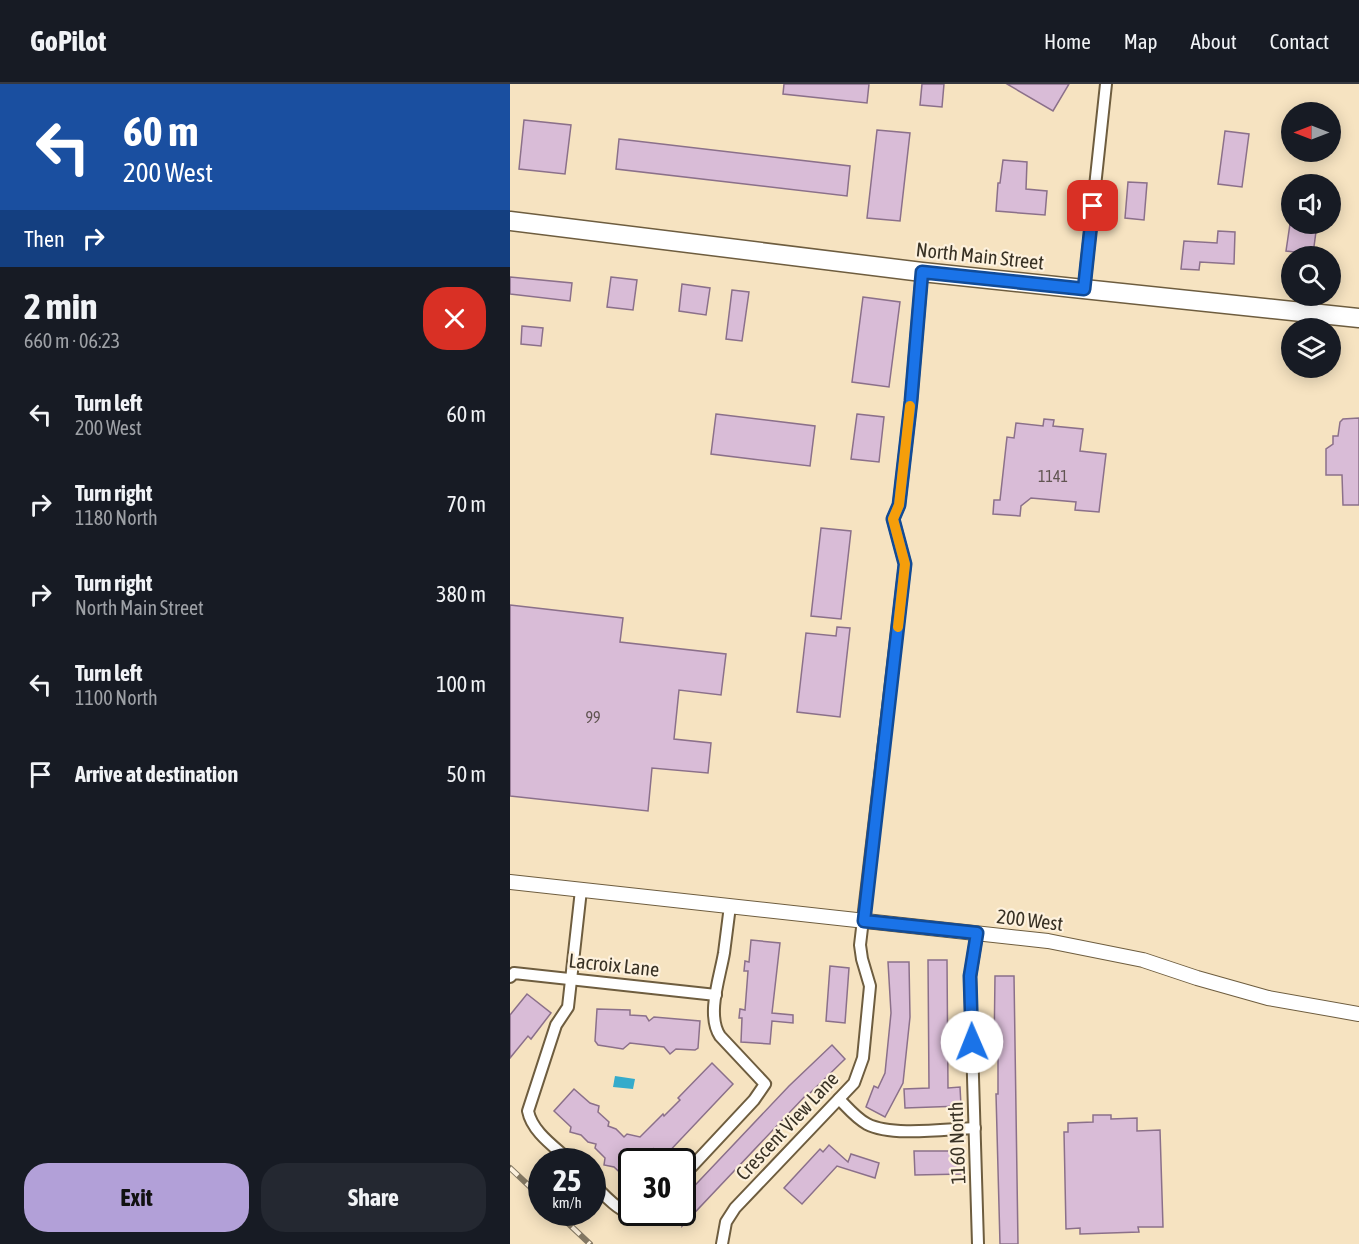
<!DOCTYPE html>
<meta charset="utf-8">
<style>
:root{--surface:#171b24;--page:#242831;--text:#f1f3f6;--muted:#9ea1a6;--line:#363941;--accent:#b2a0d8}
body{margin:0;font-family:"Asap Condensed",sans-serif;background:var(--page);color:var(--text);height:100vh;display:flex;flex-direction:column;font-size:22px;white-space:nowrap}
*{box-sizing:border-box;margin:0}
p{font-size:20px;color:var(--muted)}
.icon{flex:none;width:33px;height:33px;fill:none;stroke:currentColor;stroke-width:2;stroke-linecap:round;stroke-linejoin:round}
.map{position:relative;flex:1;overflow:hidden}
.details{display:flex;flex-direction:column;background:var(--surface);width:510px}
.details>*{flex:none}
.top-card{background:#1a4fa0;color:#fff;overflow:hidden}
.needle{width:39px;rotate:270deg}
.buttons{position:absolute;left:771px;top:18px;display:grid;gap:12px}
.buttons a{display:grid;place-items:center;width:60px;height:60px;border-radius:50%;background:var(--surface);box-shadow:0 3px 15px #0003;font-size:30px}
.speed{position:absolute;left:18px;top:1064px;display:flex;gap:12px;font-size:30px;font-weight:700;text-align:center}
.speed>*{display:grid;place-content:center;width:78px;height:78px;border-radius:50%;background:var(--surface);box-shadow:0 3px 15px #0003;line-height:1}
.speed small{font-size:15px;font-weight:400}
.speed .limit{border:3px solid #111;border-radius:9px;background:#fff;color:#111}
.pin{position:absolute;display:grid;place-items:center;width:51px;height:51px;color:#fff;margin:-26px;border-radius:12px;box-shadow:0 3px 9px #0006}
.me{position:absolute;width:66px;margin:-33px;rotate:359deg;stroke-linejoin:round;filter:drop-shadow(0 0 4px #0008)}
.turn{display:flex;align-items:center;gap:21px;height:126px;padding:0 24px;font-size:27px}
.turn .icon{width:78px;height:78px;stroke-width:2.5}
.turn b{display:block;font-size:42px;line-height:51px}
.then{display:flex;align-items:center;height:57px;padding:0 24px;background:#0003;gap:12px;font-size:22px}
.round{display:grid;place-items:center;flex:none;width:63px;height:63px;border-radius:24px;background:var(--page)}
.head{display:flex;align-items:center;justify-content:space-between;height:102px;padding:0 24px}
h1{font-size:36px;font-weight:700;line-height:45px}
.primary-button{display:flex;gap:12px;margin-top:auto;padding:12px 24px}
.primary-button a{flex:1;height:69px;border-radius:24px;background:var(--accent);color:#111;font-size:24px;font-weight:700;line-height:69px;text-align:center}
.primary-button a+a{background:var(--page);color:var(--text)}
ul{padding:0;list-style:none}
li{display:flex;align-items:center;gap:18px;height:90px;padding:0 24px}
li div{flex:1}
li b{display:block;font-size:22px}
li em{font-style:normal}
header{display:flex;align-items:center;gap:36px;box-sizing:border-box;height:84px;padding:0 30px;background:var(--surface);border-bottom:2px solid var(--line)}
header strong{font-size:28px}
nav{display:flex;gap:33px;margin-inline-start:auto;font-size:21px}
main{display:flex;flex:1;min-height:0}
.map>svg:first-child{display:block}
</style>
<header>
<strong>GoPilot</strong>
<nav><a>Home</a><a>Map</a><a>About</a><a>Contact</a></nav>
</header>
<main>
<section class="details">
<div class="top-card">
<div class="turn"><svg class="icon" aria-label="left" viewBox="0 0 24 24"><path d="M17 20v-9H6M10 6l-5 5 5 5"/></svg><div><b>60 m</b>200 West</div></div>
<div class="then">Then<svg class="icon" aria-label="right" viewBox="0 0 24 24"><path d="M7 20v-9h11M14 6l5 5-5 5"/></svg></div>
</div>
<div class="head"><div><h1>2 min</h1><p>660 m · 06:23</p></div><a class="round" style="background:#d93025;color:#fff"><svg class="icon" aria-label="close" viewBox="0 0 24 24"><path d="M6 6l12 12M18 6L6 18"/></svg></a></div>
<ul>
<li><svg class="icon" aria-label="left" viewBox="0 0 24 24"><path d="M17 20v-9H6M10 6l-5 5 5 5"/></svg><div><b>Turn left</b><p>200 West</p></div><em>60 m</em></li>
<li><svg class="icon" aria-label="right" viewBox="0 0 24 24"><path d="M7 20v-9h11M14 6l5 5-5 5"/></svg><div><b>Turn right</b><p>1180 North</p></div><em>70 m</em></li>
<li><svg class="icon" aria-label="right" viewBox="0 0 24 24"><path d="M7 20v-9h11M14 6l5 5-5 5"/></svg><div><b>Turn right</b><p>North Main Street</p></div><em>380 m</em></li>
<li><svg class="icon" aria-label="left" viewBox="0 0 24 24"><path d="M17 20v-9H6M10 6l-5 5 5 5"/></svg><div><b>Turn left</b><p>1100 North</p></div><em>100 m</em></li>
<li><svg class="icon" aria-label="arrive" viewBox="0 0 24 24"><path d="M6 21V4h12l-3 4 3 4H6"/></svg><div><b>Arrive at destination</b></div><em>50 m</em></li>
</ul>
<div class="primary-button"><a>Exit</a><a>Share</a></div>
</section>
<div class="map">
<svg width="849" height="1160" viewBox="0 0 849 1160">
<rect width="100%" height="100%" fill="#f6e3c1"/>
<path fill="#35abcb" d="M105,992L125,995L123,1005L103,1003Z"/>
<g fill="#d9bcd7" stroke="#8b708a" stroke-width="1.5">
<path d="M274,0H359L357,19L273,10Z"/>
<path d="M412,0H434L432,23L410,21Z"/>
<path d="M497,0H559L543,27Z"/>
<path d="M14,36L61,41L55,90L9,85Z"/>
<path d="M367,46L400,49L390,137L357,134Z"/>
<path d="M715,47L739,50L732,103L708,100Z"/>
<path d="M109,55L340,82L337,112L106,85Z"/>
<path d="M493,76L517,78L516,105L537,107L535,131L486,127L488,99H490Z"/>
<path d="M618,98L637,99L634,136L615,134Z"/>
<path d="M780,140H807L803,170L776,167Z"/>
<path d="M708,147L725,148L724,180L690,178L689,186L671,185L674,157L707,159Z"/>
<path d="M0,193L62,199L60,217L0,210Z"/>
<path d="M101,193L127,196L123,226L97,223Z"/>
<path d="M172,200L200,204L196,231L169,227Z"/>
<path d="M222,206L239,208L232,257L216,255Z"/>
<path d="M353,213L390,218L379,303L342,298Z"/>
<path d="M12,242L33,244L31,262L11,260Z"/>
<path d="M206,330L305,342L300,382L201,370Z"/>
<path d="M347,330L374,333L369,378L341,375Z"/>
<path d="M849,334V421H833L832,391H816V365L823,360V352H828L830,338L833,335Z"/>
<path d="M534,335L544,336L543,342L573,345L570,367L596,370L589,428L565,426L566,418L521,414L511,422L510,432L483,430L484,416H490L497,353L504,354L506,339L533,342Z"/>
<path d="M311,444L341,447L331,535L301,532Z"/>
<path d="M0,521L113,534L110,558L216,570L211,611L169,606L164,655L201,659L198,689L142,684L138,727L0,712Z"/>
<path d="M327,543L340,544L330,633L287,628L296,549L326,552Z"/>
<path d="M241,856L270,859L262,929L283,931V939L262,937L260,960L231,958L232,934H229L230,925L235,926L238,887H234L235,877L239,878Z"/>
<path d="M418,876H437L438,1004L450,1003L451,1022L395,1024L394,1005L419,1004Z"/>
<path d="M378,878H399L400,933L393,999L375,1033L356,1023L364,1002L368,1004L375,989L381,929Z"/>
<path d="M320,882L339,884L335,939L316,937Z"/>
<path d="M485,892H504L508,1160H490L486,1010H488V968H484Z"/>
<path d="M17,910L41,929L21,955L18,952L0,974V931Z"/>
<path d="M87,925L120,926V931L136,932L139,937L144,933L190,937L188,964L185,966L166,965L160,970L154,963L120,959L113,965L88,961L85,957Z"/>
<path d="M322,961L335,975L298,1011L297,1010L172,1142V1137L164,1128H172V1115L279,1002Z"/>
<path d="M202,979L223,1000L153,1074L144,1065L141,1077H122V1100L104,1083L94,1081L95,1074L85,1064L86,1060L78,1058L71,1051L60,1048L61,1043L44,1027L64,1005L80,1019L89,1022L88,1028L99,1038L98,1042L106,1045L114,1053L117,1050L130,1053L153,1030L154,1032L170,1016L168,1014Z"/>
<path d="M583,1031H601V1035L627,1034V1047L650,1046L653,1143H628L629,1148L570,1150V1144L556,1145L554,1048H558V1039L583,1038Z"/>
<path d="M319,1061L338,1078L341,1070L369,1079L365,1094L327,1082L292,1120L274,1104L310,1065L313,1068Z"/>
<path d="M404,1067H443V1069H453V1090L405,1091Z"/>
</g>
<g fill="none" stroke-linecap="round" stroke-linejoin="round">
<g stroke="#6e5d3f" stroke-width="14">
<g id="minor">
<path d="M574,205L596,0"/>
<path d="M467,849L460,893L468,1160"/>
<path d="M0,893L4,889L206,911"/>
<path d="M329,1015C338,1024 346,1034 357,1040C382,1053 436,1045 465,1044"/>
<path d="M60,1077C45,1063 22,1048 18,1027L46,941L58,923L71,806"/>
<path d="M172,1093L244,1016L255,1000L210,952C196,931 210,893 214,869C216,853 218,837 220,822"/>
<path d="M82,1099C98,1114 114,1137 138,1128"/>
<path d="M212,1160L216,1138L225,1124L344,999L353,974L360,902L352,875L350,861L395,480L383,435L389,421L401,317L412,188"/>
</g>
</g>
<g stroke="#6e5d3f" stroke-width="16">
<path id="tertiary" d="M0,798L538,857L633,876L687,894L758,914L849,930"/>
</g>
<g stroke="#6e5d3f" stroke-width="21">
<path id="trunk" d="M0,137L412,188L849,234"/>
</g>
<use href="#minor" stroke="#fff" stroke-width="10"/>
<use href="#tertiary" stroke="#fff" stroke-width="14"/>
<use href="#trunk" stroke="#fff" stroke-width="18"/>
<g stroke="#847863" stroke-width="6">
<g id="rail">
<path d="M0,1084L32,1114"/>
<path d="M46,1128L80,1160"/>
</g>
</g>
<use href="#rail" stroke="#fdf1dd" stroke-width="4" stroke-dasharray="11" stroke-linecap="butt"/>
</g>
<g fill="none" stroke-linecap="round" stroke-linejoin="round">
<g stroke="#114b97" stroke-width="15">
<path id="route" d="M462,958L460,892L467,849L354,837L395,480L383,435L389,421L401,317L412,188L574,205L583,122"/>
</g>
<use href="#route" stroke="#1a73e8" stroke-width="10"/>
<path stroke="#f59e0b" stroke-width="10" d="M388,543L395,480L383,435L389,421L400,322"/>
</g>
<g text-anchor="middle" stroke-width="4.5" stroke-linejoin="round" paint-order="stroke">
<g font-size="16" fill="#605451">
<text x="543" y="398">1141</text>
<text x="83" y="639">99</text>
</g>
<g font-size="20" fill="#383124" stroke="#fdf1dd">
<text transform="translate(470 172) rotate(6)" y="7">North Main Street</text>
<text transform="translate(520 836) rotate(7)" y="7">200 West</text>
<text transform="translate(104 881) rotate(6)" y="7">Lacroix Lane</text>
<text transform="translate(277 1042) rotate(-47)" y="7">Crescent View Lane</text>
<text transform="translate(447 1059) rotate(-92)" y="7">1160 North</text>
</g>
</g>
</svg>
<div class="buttons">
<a><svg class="needle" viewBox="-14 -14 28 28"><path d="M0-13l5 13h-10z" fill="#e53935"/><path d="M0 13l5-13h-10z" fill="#9ea1a6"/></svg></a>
<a><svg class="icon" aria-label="sound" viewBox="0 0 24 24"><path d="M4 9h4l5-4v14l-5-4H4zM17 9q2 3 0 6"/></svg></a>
<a><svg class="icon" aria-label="search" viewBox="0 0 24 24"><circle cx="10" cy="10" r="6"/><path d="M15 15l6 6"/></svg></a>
<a><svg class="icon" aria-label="layers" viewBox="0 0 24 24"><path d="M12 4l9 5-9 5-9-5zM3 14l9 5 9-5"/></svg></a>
</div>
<div class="speed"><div>25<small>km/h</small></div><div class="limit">30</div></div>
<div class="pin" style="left:583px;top:122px;background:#d93025"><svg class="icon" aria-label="arrive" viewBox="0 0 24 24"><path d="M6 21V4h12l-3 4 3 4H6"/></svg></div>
<svg class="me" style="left:462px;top:958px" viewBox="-20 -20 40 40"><circle r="19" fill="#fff"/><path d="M0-13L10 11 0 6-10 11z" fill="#1a73e8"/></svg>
</div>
</main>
